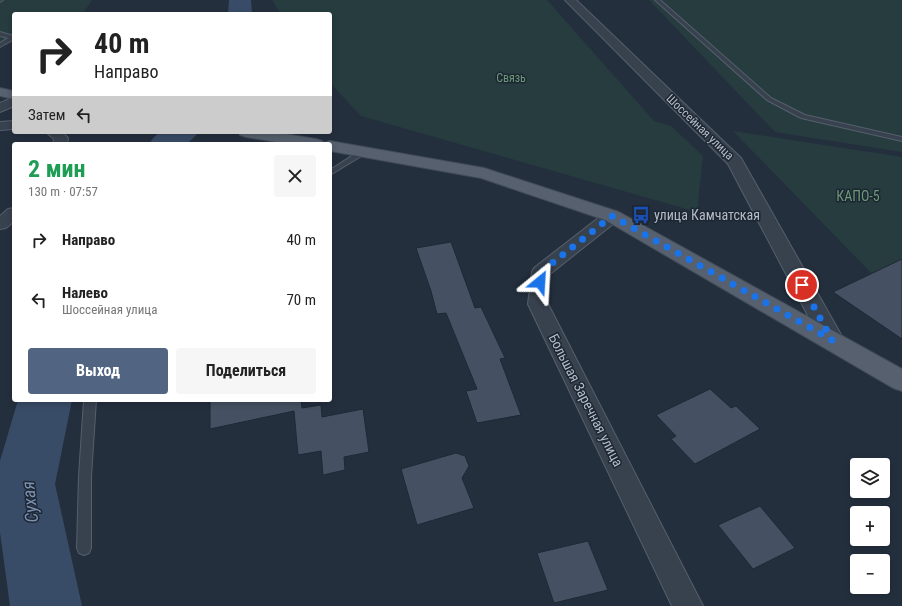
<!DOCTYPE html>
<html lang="ru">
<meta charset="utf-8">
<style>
:root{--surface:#fff;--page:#f6f6f6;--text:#222;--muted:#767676;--accent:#516482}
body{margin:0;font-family:"Roboto Condensed",sans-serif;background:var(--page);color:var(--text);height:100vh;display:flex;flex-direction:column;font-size:15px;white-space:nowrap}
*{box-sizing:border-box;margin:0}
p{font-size:13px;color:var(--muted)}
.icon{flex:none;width:22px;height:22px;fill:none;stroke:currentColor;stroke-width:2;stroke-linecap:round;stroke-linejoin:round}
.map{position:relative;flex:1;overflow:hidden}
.drawer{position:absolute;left:12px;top:142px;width:320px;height:260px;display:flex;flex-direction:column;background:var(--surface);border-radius:4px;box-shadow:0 2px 6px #0003}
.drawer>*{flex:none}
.hud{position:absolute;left:12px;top:12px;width:320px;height:122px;border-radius:4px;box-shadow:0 2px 6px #0003;background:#fff;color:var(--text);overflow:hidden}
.buttons{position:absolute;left:850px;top:458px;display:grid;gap:8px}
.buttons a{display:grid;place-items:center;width:40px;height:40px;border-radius:4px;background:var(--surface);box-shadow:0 2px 6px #0003;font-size:20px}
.pin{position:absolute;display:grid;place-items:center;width:34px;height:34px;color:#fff;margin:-17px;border:2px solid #fff;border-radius:50%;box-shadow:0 1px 4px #0007}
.me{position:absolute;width:44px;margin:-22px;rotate:27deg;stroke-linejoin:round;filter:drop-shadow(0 0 3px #0008)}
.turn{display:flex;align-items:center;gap:14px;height:84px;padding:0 16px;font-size:18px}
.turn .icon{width:52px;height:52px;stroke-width:2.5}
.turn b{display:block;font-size:28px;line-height:34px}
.then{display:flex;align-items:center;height:38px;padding:0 16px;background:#0003;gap:8px;font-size:15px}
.round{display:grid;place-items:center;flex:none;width:42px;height:42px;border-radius:4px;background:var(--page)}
.head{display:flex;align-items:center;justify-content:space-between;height:68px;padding:0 16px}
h1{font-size:24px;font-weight:700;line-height:30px;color:#1e9e55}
.primary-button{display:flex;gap:8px;margin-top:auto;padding:8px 16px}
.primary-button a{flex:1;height:46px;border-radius:4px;background:var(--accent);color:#fff;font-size:16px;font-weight:700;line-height:46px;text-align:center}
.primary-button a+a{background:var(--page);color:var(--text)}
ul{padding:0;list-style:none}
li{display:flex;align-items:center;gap:12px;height:60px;padding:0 16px}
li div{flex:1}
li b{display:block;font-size:15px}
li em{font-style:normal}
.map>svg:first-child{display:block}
</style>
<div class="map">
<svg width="902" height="606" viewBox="0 0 902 606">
<rect width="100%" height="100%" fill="#242f3e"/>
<g fill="#263c3f">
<path d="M0,0H92L84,12L81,14H14V42L0,47Z"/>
<path d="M272,0H547L654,121L671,126L703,156L697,212L361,116L330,83V14H281Z"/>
<path d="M649,0H902V152L775,132Z"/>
<path d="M733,131L902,157V293L878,280Z"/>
</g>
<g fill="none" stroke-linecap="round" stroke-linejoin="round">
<g fill="#394c67" fill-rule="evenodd">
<path d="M229,0H251L252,14H228Z"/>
<path d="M160,132H199L187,144H149L154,137Z"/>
<path d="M18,400H72L55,484L82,606H10L0,532V461Z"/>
</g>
</g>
<g fill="#455162" stroke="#1f2835">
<path d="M451,242L475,308L481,307L505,358L500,359L521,415L477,423L466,391L477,389L446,313L437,314L431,291L416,248Z"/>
<path d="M902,259V339L833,292Z"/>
<path d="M710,389L731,408L736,406L760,429L695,464L671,439L676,436L656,415Z"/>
<path d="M210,400H301L302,408L321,405L322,417L363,409L369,452L344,457L345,470L323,475L321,451L298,455L294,411L210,429Z"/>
<path d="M456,453L465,456L469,466L462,478L474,508L417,525L401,469Z"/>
<path d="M760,506L795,548L753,569L718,525Z"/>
<path d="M588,541L608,590L554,603L537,553Z"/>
</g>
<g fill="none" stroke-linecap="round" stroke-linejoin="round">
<g stroke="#565f6c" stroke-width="2">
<g id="service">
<path d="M0,0H3L0,2Z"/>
<path d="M655,0H660L771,98L805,115L902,137V141L801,118L767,100Z"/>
<path d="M0,32L14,36V39L0,47V43L8,38L0,36Z"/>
<path d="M361,150H367L368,152L330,175V170Z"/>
<path d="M84,400H96L91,476V548L89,553L84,555L79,553L77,548L79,476Z"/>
</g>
</g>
<g stroke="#565f6c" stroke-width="2">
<g id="minor">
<path d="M14,97V106L0,112V103Z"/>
<path d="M14,121V129L0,130V122Z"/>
<path d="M46,132H62L68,138L67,144H53L54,139Z"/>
<path d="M14,208V221L6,228L0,229V216L8,209Z"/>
<path d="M612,211L618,212L621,216L618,220L550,274L548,304L703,606H672L528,304L532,272L534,268L606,212Z"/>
</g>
</g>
<g stroke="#565f6c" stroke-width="2">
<path id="tertiary" d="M565,0H576L741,158L844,340L840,346L832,348L824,346L728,164Z"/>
</g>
<g stroke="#414a57" stroke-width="2">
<g id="primary">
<path d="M0,88L14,91V99L0,96Z"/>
<path d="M238,132H274L316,139L322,141L324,143L330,141L484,168L619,212L902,369V391L893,388L605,220L481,178L330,151V144H288L246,137L240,135Z"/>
</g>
</g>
<use href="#service" fill="#38414e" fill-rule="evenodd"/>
<use href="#minor" fill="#38414e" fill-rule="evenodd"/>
<use href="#tertiary" fill="#38414e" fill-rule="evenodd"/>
<use href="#primary" fill="#56606e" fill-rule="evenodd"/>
</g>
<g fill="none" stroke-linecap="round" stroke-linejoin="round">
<path stroke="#1a73e8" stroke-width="7" stroke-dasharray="0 12.6" d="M540,282L541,272L612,216L832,340L802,285"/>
</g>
<defs>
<g id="bus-bare" transform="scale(1.38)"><path d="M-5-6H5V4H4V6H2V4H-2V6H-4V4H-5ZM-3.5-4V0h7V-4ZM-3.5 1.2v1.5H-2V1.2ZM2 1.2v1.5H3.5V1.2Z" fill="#1a4fb4" stroke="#1d2633" stroke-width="2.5" paint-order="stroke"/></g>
</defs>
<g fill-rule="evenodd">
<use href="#bus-bare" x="641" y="215"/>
</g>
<g text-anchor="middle" stroke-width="3" stroke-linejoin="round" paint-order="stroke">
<g font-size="12" fill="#6b9a76" stroke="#1d2633">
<text x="511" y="82">Связь</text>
</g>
<g font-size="12" fill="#b4bcc9" stroke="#1d2633">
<text transform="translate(700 127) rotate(44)" y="4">Шоссейная улица</text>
</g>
<g font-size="14" fill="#6b9a76" stroke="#1d2633">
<text x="858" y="201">КАПО-5</text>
</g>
<g font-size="14" fill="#b4bcc9" stroke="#1d2633" text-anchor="start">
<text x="654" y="220">улица Камчатская</text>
</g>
<g font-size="14" fill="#b4bcc9" stroke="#1d2633">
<text transform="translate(586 400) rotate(63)" y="5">Большая Заречная улица</text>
</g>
<g font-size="18" font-style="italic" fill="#7c92b1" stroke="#1d2633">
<text transform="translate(30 502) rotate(-96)" y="6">Сухая</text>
</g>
</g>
</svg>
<div class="buttons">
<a><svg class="icon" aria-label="layers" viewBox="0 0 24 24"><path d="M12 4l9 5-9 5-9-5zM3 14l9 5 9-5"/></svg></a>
<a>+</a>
<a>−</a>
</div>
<div class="pin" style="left:802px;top:285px;background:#d93025"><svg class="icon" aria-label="arrive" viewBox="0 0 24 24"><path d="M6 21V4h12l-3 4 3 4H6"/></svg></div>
<svg class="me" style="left:540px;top:282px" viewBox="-20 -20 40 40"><path d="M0-17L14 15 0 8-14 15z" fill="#1a73e8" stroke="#fff" stroke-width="4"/></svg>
<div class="hud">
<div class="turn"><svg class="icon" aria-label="right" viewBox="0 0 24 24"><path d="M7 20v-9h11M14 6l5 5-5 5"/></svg><div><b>40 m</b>Направо</div></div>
<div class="then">Затем<svg class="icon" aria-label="left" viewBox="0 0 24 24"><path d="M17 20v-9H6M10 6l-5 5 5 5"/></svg></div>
</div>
<section class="drawer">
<div class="head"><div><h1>2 мин</h1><p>130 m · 07:57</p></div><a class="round"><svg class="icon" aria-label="close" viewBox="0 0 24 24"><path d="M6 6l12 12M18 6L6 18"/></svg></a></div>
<ul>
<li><svg class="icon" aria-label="right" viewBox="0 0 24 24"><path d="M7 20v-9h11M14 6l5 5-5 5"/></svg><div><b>Направо</b></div><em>40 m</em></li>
<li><svg class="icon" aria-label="left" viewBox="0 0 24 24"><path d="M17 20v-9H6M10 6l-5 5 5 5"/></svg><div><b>Налево</b><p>Шоссейная улица</p></div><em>70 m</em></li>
</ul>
<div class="primary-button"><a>Выход</a><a>Поделиться</a></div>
</section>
</div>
